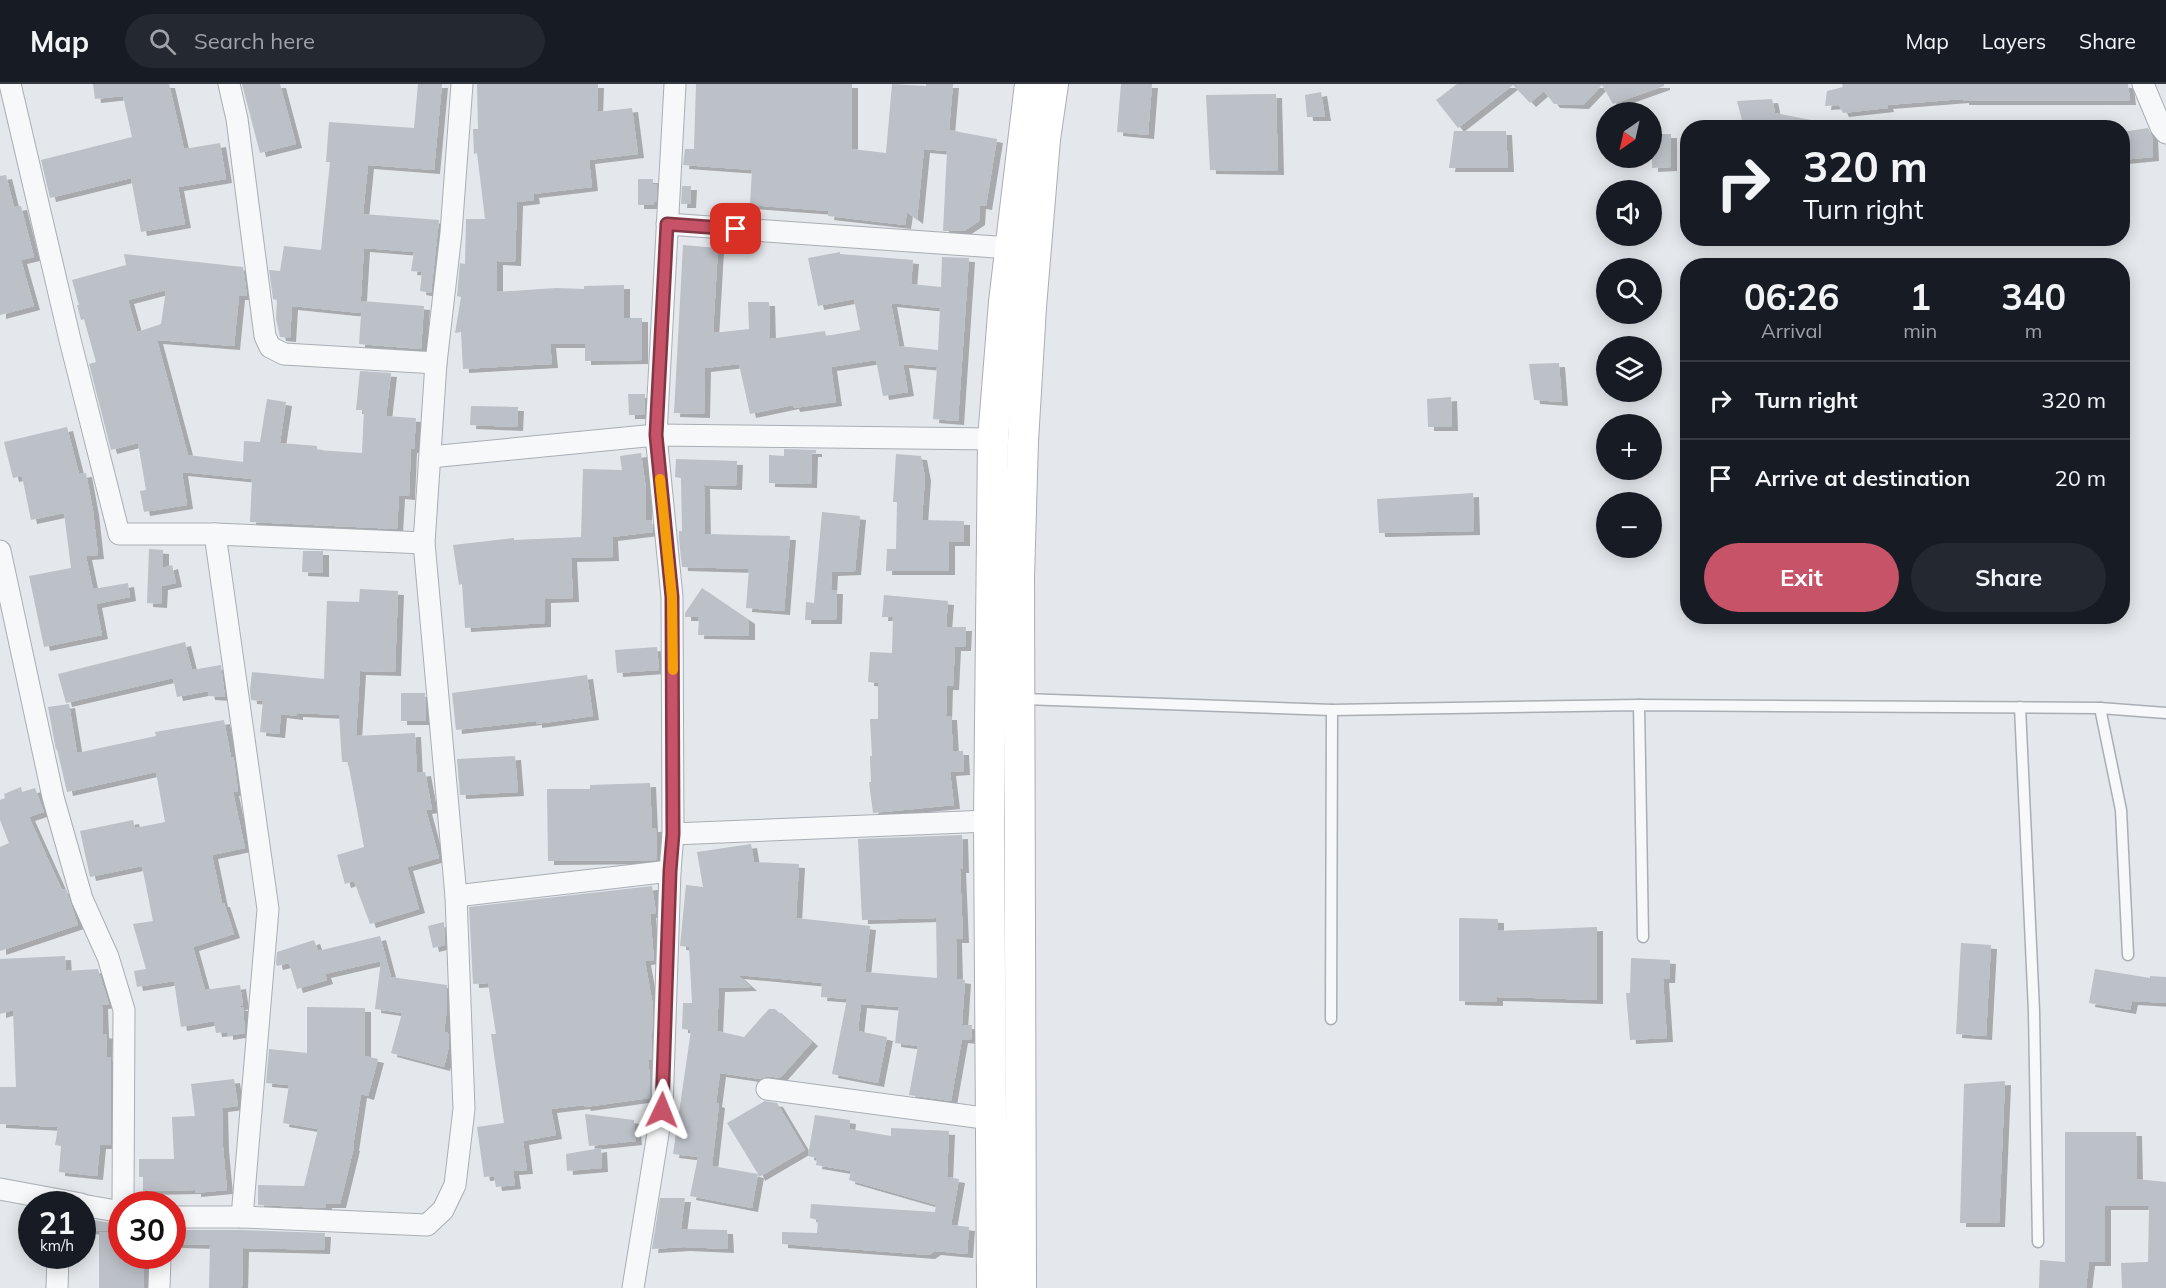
<!DOCTYPE html>
<meta charset="utf-8">
<style>
:root{--surface:#171b24;--page:#242831;--text:#f1f3f6;--muted:#9ea1a6;--line:#363941;--accent:#c65367}
body{margin:0;font-family:Mulish,sans-serif;background:var(--page);color:var(--text);height:100vh;display:flex;flex-direction:column;font-size:22px;white-space:nowrap}
*{box-sizing:border-box;margin:0}
p{font-size:20px;color:var(--muted)}
.icon{flex:none;width:33px;height:33px;fill:none;stroke:currentColor;stroke-width:2;stroke-linecap:round;stroke-linejoin:round}
.map{position:relative;flex:1;overflow:hidden}
.drawer{position:absolute;left:1680px;top:174px;width:450px;height:366px;display:flex;flex-direction:column;background:var(--surface);border-radius:24px;box-shadow:0 3px 15px #0003}
.drawer>*{flex:none}
.guide{position:absolute;left:1680px;top:36px;width:450px;height:126px;border-radius:24px;box-shadow:0 3px 15px #0003;background:#171b24;color:var(--text);overflow:hidden}
.needle{width:39px;rotate:214deg}
.fabs{position:absolute;left:1596px;top:18px;display:grid;gap:12px}
.fabs a{display:grid;place-items:center;width:66px;height:66px;border-radius:50%;background:var(--surface);box-shadow:0 3px 15px #0003;font-size:30px}
.speed{position:absolute;left:18px;top:1107px;display:flex;gap:12px;font-size:30px;font-weight:700;text-align:center}
.speed>*{display:grid;place-content:center;width:78px;height:78px;border-radius:50%;background:var(--surface);box-shadow:0 3px 15px #0003;line-height:1}
.speed small{font-size:15px;font-weight:400}
.speed .limit{border:9px solid #d22;background:#fff;color:#111}
.pin{position:absolute;display:grid;place-items:center;width:51px;height:51px;color:#fff;margin:-26px;border-radius:12px;box-shadow:0 3px 9px #0006}
.me{position:absolute;width:66px;margin:-33px;rotate:2deg;stroke-linejoin:round;filter:drop-shadow(0 0 4px #0008)}
.turn{display:flex;align-items:center;gap:21px;height:126px;padding:0 24px;font-size:27px}
.turn .icon{width:78px;height:78px;stroke-width:2.5}
.turn b{display:block;font-size:42px;line-height:51px}
.eta{display:flex;justify-content:space-evenly;align-items:center;height:102px;text-align:center}
.eta b{font-size:36px;font-weight:700;line-height:42px}
.button{display:flex;gap:12px;margin-top:auto;padding:12px 24px}
.button a{flex:1;height:69px;border-radius:36px;background:var(--accent);color:#fff;font-size:24px;font-weight:700;line-height:69px;text-align:center}
.button a+a{background:var(--page);color:var(--text)}
ul{padding:0;list-style:none}
li{display:flex;align-items:center;gap:18px;height:78px;padding:0 24px;border-top:2px solid var(--line)}
li div{flex:1}
li b{display:block;font-size:22px}
li em{font-style:normal}
header{display:flex;align-items:center;gap:36px;box-sizing:border-box;height:84px;padding:0 30px;background:var(--surface);border-bottom:2px solid var(--line)}
header strong{font-size:28px}
nav{display:flex;gap:33px;margin-inline-start:auto;font-size:21px}
.search{width:420px;height:54px;background:var(--page);display:flex;align-items:center;gap:15px;box-sizing:border-box;padding:0 21px;border-radius:33px;color:var(--muted);font-size:22px}
.map>svg:first-child{display:block}
</style>
<header>
<strong>Map</strong>
<div class="search"><svg class="icon" aria-label="search" viewBox="0 0 24 24"><circle cx="10" cy="10" r="6"/><path d="M15 15l6 6"/></svg>Search here</div>
<nav><a>Map</a><a>Layers</a><a>Share</a></nav>
</header>
<div class="map">
<svg width="2166" height="1204" viewBox="0 0 2166 1204">
<defs>
<filter id="shadow"><feDropShadow dx="6" dy="4" stdDeviation="0" flood-color="#0004"/></filter>
</defs>
<rect width="100%" height="100%" fill="#e4e7eb"/>
<g fill="#bcc0c7" fill-rule="evenodd" filter="url(#shadow)">
<path d="M93,0H169L184,65L220,59L226,95L178,103L185,140L141,148L131,94L50,114L41,76L132,53L123,12L95,15Z"/>
<path d="M242,0H280L296,60L260,69Z"/>
<path d="M418,0H442L434,86L368,81L363,130L439,136L431,209L420,207L422,188L411,187L414,168L364,164L360,229L292,222L290,254L280,253L276,235L277,216L273,215L269,186L280,187L284,162L321,166L330,78H326L329,38L414,44Z"/>
<path d="M477,0H598L597,28L632,24L638,70L589,76L592,103L533,110L534,116L517,118L515,178L497,177V208L556,204L584,205V202L624,201V234H642V276L585,277V260H550L552,280L463,285L461,248L455,249L461,213L457,212L460,179L465,180L466,135H485L477,69L474,70L473,45H478Z"/>
<path d="M696,0H852V65L886,69L892,0L926,2V0H953L949,46L997,55L986,122L980,121L979,137L964,147H943L947,67L924,65L917,136L907,128L905,141L828,132L829,127L750,121L752,86L683,81L685,65H694Z"/>
<path d="M1121,0H1152L1148,51L1117,48Z"/>
<path d="M1457,0H1664V2L1613,20L1602,1L1583,21L1554,20L1544,7L1530,19L1513,1L1458,44L1436,16Z"/>
<path d="M1842,0H2128L2130,17H1963V15L1887,21L1888,24L1843,29L1839,21L1825,22L1827,7L1843,3Z"/>
<path d="M1321,8L1325,33H1307L1305,11Z"/>
<path d="M1276,10L1278,87L1210,86L1206,11Z"/>
<path d="M1772,15L1775,29L1811,36L1810,44H1744L1737,17Z"/>
<path d="M2148,44L2152,52L2153,73L2122,76V48Z"/>
<path d="M1454,47H1506L1508,84H1449Z"/>
<path d="M1652,50H1671V83L1652,84Z"/>
<path d="M6,91L14,123L21,122L34,173L21,176L34,222L0,231V92Z"/>
<path d="M638,95H653V100H657L656,118H653L654,121H638Z"/>
<path d="M682,102H691L690,120H681Z"/>
<path d="M683,161L718,164L713,249L749,245L748,218H769L770,255L825,247L826,252L860,246L854,215L818,222L808,174L840,168V170L913,176L911,200L941,203L942,173L969,174L958,337L933,335L937,283L903,280L908,308L883,312L876,276L831,283L836,318L794,324L793,321L750,330L739,280L705,284L704,330L674,329ZM891,219L940,224L938,266L899,262Z"/>
<path d="M124,170L243,183L247,212H239L234,262L157,256L188,371L243,378L244,357L260,358L267,315L286,318L280,359L317,362V366L362,369L364,326H356L360,287L391,289L386,332L416,334L414,365H411L409,412L399,411L397,445L250,438L252,395L182,388L187,421L144,428L140,407L146,406L138,359L111,366L89,280L96,278L84,235L81,236L77,221H79L72,196L126,181ZM166,206L161,240L137,248L128,216Z"/>
<path d="M362,217L424,222L421,265L359,260Z"/>
<path d="M1559,279L1562,318L1534,316L1529,280Z"/>
<path d="M628,310H645L644,331H629Z"/>
<path d="M1451,313L1452,343H1428L1427,315Z"/>
<path d="M471,322L518,323L517,343L470,341Z"/>
<path d="M67,343L79,390L86,389L93,427L98,471L86,472L93,505L128,499L130,513L96,520L102,551L44,563L29,492L71,484L64,429L31,436L22,392L13,394L4,358Z"/>
<path d="M784,365L816,366V369H812L811,400L769,399V371L784,372Z"/>
<path d="M641,369L646,405V436H652L653,448L612,453L613,473L571,474L573,514L545,515V539L465,544L462,500L459,501L453,461L514,454V456L581,453L583,385L622,386L620,372Z"/>
<path d="M896,370L921,372L925,393L922,436L964,437V458H949V487H886L887,465H896L897,418H893Z"/>
<path d="M676,375L737,377L736,402L704,401L705,450L790,452L784,527L746,524L749,485L682,483L679,455V447H682L681,394L675,393Z"/>
<path d="M1473,409L1474,447L1379,449L1377,415Z"/>
<path d="M822,428L860,432L855,487L832,488L831,506H837L836,536H805L806,518L814,519Z"/>
<path d="M149,465L163,466V484L172,481L176,499L162,502L161,520L147,519Z"/>
<path d="M303,467H323V489L302,488Z"/>
<path d="M702,504L749,536V552L698,551L699,533H685V529Z"/>
<path d="M360,505L398,507L395,588L360,587L356,652L415,649L417,689L425,688L432,725L426,726L439,774L407,783L419,825L370,840L354,797L345,800L337,771L364,763L348,678H342L339,631L297,629V632L281,630L279,650L260,648L263,617L251,616L250,606L252,588L324,595L327,517L359,518Z"/>
<path d="M884,511L948,517L946,543H966L965,563H955L953,602H947L946,632H951L953,667H963L964,687L950,688L954,721L873,729L869,698H871L870,672H872L870,635H878V599L868,598L870,568L892,569L893,533H882Z"/>
<path d="M185,558L192,586L221,581L225,613L209,612L208,607L177,613L173,594L66,619L58,590Z"/>
<path d="M657,563L659,586L617,589L615,566Z"/>
<path d="M587,591L593,632L536,640V637L456,646L452,609Z"/>
<path d="M401,609H425L426,637H401Z"/>
<path d="M69,620L77,669L156,652L155,648L224,636L231,673H233L234,676L238,707L233,708L245,764L212,771L222,819H224L234,850L193,863L205,906L240,901L243,921L238,923H243L245,949L227,952V948L216,949L214,937L181,943L174,897L137,903L134,887L146,885L133,840L153,837L142,782L90,793L80,747L133,736L135,744L165,738L156,688L67,708L57,665L56,666L48,623Z"/>
<path d="M515,672L518,708L460,711L457,675Z"/>
<path d="M650,699L652,744H656L657,776L548,777L547,705H590V701Z"/>
<path d="M21,703L22,708L35,704L44,728L29,733L62,806L66,805L78,841L0,867V763L9,759L0,736V716L5,714L4,710Z"/>
<path d="M962,751L963,785H960L963,855H956L957,895L965,896L962,941H972L971,956L962,955L951,1017L909,1011L918,962L895,959L899,923L861,920L858,947L887,953L878,999L832,990L847,915L821,913L822,899L738,891L751,903L719,904L717,947L744,953L769,925H775L812,958L780,994L768,992L760,995L720,989L716,1019L719,1020L712,1082L758,1090L727,1039L765,1017L777,1019L805,1066L759,1093L758,1090L752,1124L690,1112L698,1073L673,1070L691,946L682,945L683,919H692L689,863L680,862L686,801L703,803L697,768L751,760L754,778L799,780L796,834L870,842L865,888L937,894L936,834L862,836L858,755Z"/>
<path d="M652,802L656,829L650,830L654,876L645,877L653,922L651,976H648L650,994V1014L585,1023L584,1021L551,1025L556,1051L523,1057L527,1086L513,1087L515,1101L496,1103L494,1092L484,1093L477,1043L504,1039L491,950H496L488,899L473,900L469,823Z"/>
<path d="M1459,834L1498,835V847L1597,843V916L1497,913V918L1459,917Z"/>
<path d="M444,838L445,861L433,864L428,842Z"/>
<path d="M380,852L391,893L447,901V924L444,948L448,949L449,962L444,983L391,969L402,929L375,925L381,877L325,890L327,896L297,905L289,879L277,882L276,879L277,868L314,856L318,867Z"/>
<path d="M1961,859L1991,861L1986,952L1956,950Z"/>
<path d="M65,872L66,887L98,885L109,920L102,921L103,950L107,951L106,973H111V1061H100L97,1092L59,1088L61,1062L55,1061L58,1043L0,1040V1003H16L13,926L0,930V875Z"/>
<path d="M1631,874L1670,876L1669,895H1663L1667,954L1630,956L1626,909H1630Z"/>
<path d="M2095,885L2150,894V892L2166,893V919L2132,917L2130,926L2089,919Z"/>
<path d="M307,923L365,924V972L378,975L368,1012L361,1010L353,1063H354L340,1120H326L325,1124L258,1121V1101L304,1102L318,1045L283,1039L289,1001L266,999L269,965L307,969Z"/>
<path d="M234,995L238,1022L222,1024L223,1063L227,1106L195,1109V1106L143,1107V1093H139V1075H174L172,1033L195,1032L191,1000Z"/>
<path d="M2005,997L1999,1139H1960L1964,1000Z"/>
<path d="M585,1030L634,1036L636,1057L589,1062Z"/>
<path d="M815,1031L850,1036L849,1045L891,1052V1044L949,1047L947,1093L959,1095L951,1141L969,1143L967,1170L935,1167L929,1171L782,1160V1148L817,1149L818,1136L810,1134L811,1120L935,1128L936,1121L849,1096L851,1087L816,1081L817,1074L808,1072Z"/>
<path d="M2065,1048H2136L2137,1095L2166,1098V1204H2122L2121,1179L2148,1178L2149,1122H2105V1178H2089L2086,1204H2039L2040,1176L2065,1178Z"/>
<path d="M601,1064L602,1084L567,1087L566,1070Z"/>
<path d="M660,1114H685L681,1145L727,1146L728,1165L684,1163L652,1165Z"/>
<path d="M82,1134L110,1139V1147L82,1146Z"/>
<path d="M177,1146H242L325,1149L324,1166L243,1164L242,1204H209L210,1161L176,1160Z"/>
<path d="M99,1148H122V1172H144V1204H99Z"/>
</g>
<g fill="none" stroke-linecap="round" stroke-linejoin="round">
<g stroke="#a9aeb5" stroke-width="13">
<g id="service">
<path d="M1023,615L1332,626L1639,621L2100,624L2166,629"/>
<path d="M1639,621L1643,853"/>
<path d="M2020,623L2034,927L2038,1158"/>
<path d="M2100,624L2121,726L2128,871"/>
<path d="M1331,935L1332,626"/>
</g>
</g>
<g stroke="#a9aeb5" stroke-width="23">
<g id="minor">
<path d="M10,0L70,256L119,450H215L424,459"/>
<path d="M229,0L237,35L265,252L270,263L284,270L436,279"/>
<path d="M2143,0L2161,43L2166,49"/>
<path d="M667,140L1010,164"/>
<path d="M430,373L656,351L993,355"/>
<path d="M215,450L268,825L242,1133"/>
<path d="M0,467L53,713L82,815L108,873L124,926L123,1120"/>
<path d="M673,750L989,737"/>
<path d="M456,812L670,787"/>
<path d="M767,1005L991,1035"/>
<path d="M0,1105L81,1120"/>
<path d="M82,1121L122,1128"/>
<path d="M172,1133H242L427,1141L443,1126L455,1101L464,1025L456,812L424,459L436,279L451,149L462,0"/>
<path d="M57,1204L58,1172"/>
<path d="M159,1204L160,1172"/>
<path d="M633,1204L662,1025L670,787L673,750L672,513L656,351L675,0"/>
</g>
</g>
<g stroke="#a9aeb5" stroke-width="32">
<g id="secondary">
<path d="M992,1204L989,737L993,355L1004,218L1030,0"/>
<path d="M1021,1204L1019,494L1023,357L1031,223L1045,55L1053,0"/>
</g>
</g>
<use href="#service" stroke="#f7f8f9" stroke-width="10"/>
<use href="#minor" stroke="#f7f8f9" stroke-width="21"/>
<use href="#secondary" stroke="#fff" stroke-width="30"/>
</g>
<g fill="none" stroke-linecap="round" stroke-linejoin="round">
<g stroke="#813643" stroke-width="15">
<path id="route" d="M662,1026L670,787L673,750L672,513L656,351L667,140L736,145"/>
</g>
<use href="#route" stroke="#c65367" stroke-width="10"/>
<path stroke="#f59e0b" stroke-width="10" d="M660,395L672,513L673,586"/>
</g>
</svg>
<div class="fabs">
<a><svg class="needle" viewBox="-14 -14 28 28"><path d="M0-13l5 13h-10z" fill="#e53935"/><path d="M0 13l5-13h-10z" fill="#9ea1a6"/></svg></a>
<a><svg class="icon" aria-label="sound" viewBox="0 0 24 24"><path d="M4 9h4l5-4v14l-5-4H4zM17 9q2 3 0 6"/></svg></a>
<a><svg class="icon" aria-label="search" viewBox="0 0 24 24"><circle cx="10" cy="10" r="6"/><path d="M15 15l6 6"/></svg></a>
<a><svg class="icon" aria-label="layers" viewBox="0 0 24 24"><path d="M12 4l9 5-9 5-9-5zM3 14l9 5 9-5"/></svg></a>
<a>+</a>
<a>−</a>
</div>
<div class="speed"><div>21<small>km/h</small></div><div class="limit">30</div></div>
<div class="pin" style="left:736px;top:145px;background:#d93025"><svg class="icon" aria-label="arrive" viewBox="0 0 24 24"><path d="M6 21V4h12l-3 4 3 4H6"/></svg></div>
<svg class="me" style="left:662px;top:1026px" viewBox="-20 -20 40 40"><path d="M0-17L14 15 0 8-14 15z" fill="#c65367" stroke="#fff" stroke-width="4"/></svg>
<div class="guide">
<div class="turn"><svg class="icon" aria-label="right" viewBox="0 0 24 24"><path d="M7 20v-9h11M14 6l5 5-5 5"/></svg><div><b>320 m</b>Turn right</div></div>
</div>
<section class="drawer">
<div class="eta">
<div><b>06:26</b><p>Arrival</p></div>
<div><b>1</b><p>min</p></div>
<div><b>340</b><p>m</p></div>
</div>
<ul>
<li><svg class="icon" aria-label="right" viewBox="0 0 24 24"><path d="M7 20v-9h11M14 6l5 5-5 5"/></svg><div><b>Turn right</b></div><em>320 m</em></li>
<li><svg class="icon" aria-label="arrive" viewBox="0 0 24 24"><path d="M6 21V4h12l-3 4 3 4H6"/></svg><div><b>Arrive at destination</b></div><em>20 m</em></li>
</ul>
<div class="button"><a>Exit</a><a>Share</a></div>
</section>
</div>
